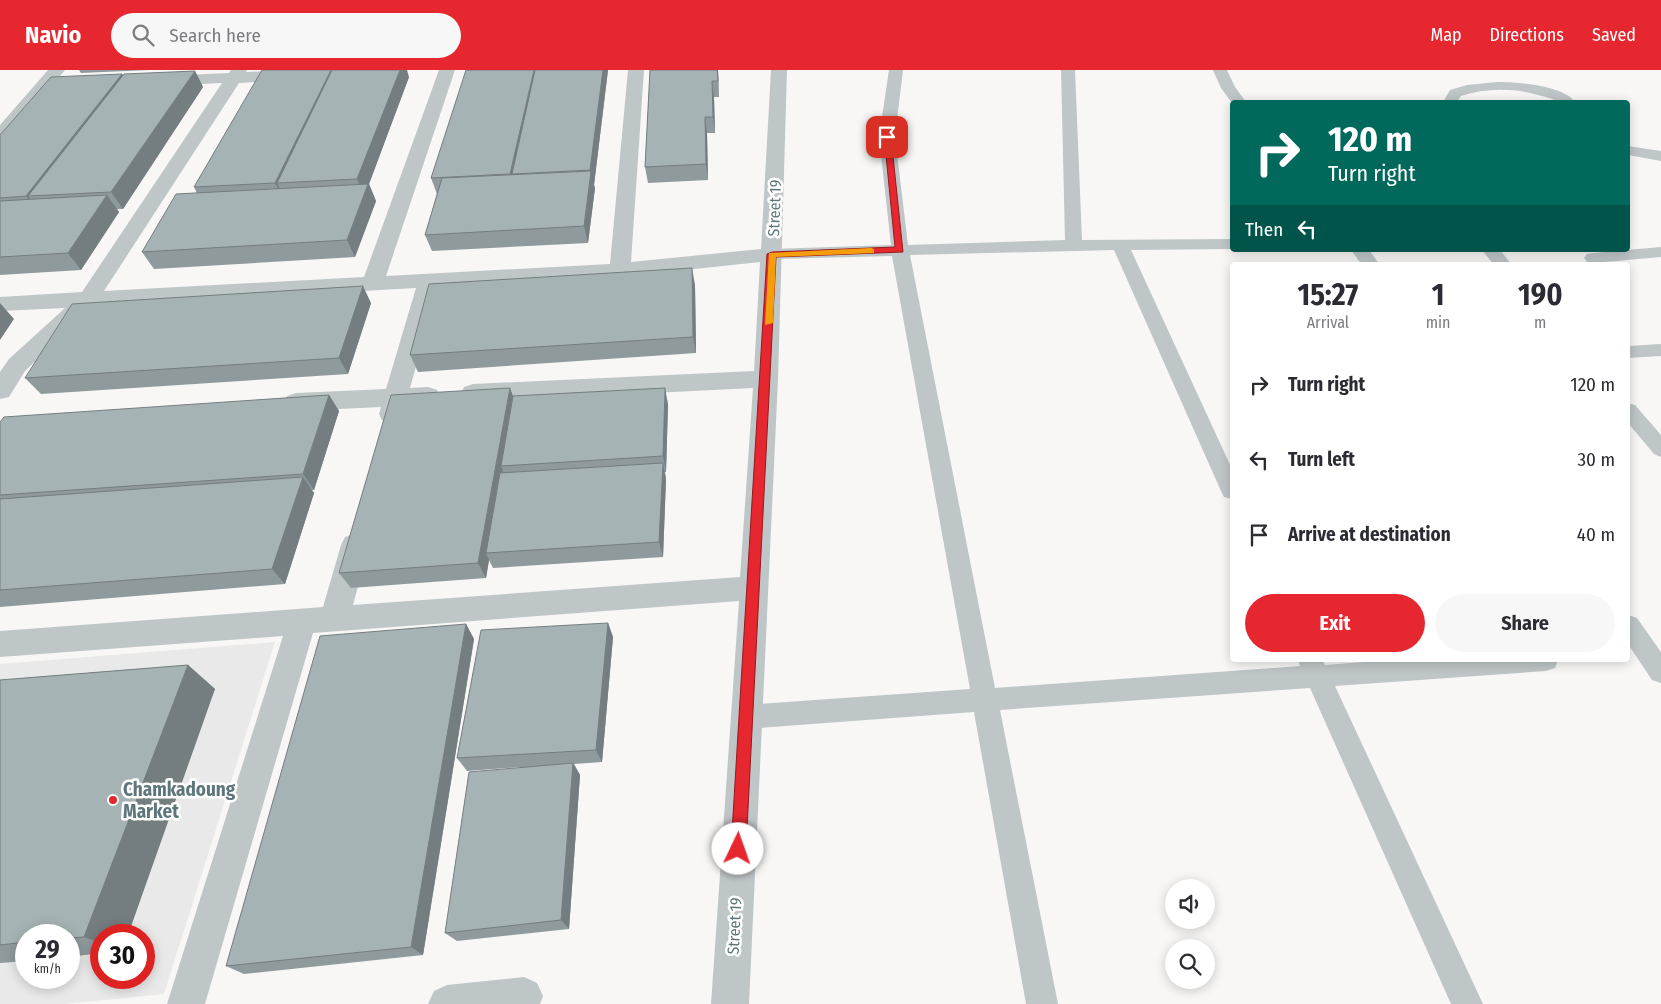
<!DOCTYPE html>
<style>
:root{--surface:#fff;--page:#f7f7f7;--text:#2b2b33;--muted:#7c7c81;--accent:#e6272f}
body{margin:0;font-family:"Fira Sans Condensed",sans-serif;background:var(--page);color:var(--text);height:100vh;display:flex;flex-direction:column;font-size:19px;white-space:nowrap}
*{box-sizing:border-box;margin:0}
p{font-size:16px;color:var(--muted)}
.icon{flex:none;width:28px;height:28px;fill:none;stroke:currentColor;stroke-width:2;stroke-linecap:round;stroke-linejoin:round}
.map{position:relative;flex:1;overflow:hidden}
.sheet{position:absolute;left:1230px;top:192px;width:400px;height:400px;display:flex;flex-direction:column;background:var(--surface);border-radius:5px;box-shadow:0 2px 12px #0003}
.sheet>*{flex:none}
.banner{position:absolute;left:1230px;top:30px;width:400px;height:152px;border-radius:5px;box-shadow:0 2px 12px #0003;background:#00695c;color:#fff;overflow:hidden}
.tools{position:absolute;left:1165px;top:809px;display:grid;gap:10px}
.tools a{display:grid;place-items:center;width:50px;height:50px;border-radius:50%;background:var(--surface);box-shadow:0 2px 12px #0003;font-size:25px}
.speed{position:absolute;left:15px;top:854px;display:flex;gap:10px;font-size:25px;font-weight:700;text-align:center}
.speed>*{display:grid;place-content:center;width:65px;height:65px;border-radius:50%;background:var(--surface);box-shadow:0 2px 12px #0003;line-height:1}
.speed small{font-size:12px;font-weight:400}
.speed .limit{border:8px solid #d22;background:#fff;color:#111}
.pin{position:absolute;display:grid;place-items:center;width:42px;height:42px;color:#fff;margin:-21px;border-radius:10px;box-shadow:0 2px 8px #0006}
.me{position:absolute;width:55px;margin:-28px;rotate:3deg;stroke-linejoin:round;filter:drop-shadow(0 0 4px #0008)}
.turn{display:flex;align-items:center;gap:18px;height:105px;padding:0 15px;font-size:22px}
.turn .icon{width:65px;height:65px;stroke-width:2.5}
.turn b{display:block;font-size:35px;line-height:42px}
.then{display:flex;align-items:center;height:48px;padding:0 15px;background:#0003;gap:10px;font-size:19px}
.eta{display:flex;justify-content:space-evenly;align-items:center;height:85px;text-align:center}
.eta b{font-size:30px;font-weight:700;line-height:35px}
.cta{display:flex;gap:10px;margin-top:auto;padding:10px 15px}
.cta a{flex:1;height:58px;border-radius:30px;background:var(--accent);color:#fff;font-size:20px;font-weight:700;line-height:58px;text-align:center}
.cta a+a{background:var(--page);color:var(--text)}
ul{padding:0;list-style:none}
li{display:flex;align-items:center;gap:15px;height:75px;padding:0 15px}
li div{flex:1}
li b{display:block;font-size:19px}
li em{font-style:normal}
header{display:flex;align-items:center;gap:30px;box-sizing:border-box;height:70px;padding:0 25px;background:var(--accent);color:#fff}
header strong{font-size:24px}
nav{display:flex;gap:28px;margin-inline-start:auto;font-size:18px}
.search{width:350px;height:45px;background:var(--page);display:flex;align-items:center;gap:12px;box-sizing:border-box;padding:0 18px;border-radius:28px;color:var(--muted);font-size:19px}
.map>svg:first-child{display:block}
</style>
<header>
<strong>Navio</strong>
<div class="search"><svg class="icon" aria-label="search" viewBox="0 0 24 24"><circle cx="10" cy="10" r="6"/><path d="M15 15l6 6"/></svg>Search here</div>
<nav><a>Map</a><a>Directions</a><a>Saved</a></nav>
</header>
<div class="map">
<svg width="1661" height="934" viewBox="0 0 1661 934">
<rect width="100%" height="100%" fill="#f8f7f5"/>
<path fill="#e9e9e9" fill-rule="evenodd" d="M275,572L164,924L65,934H0V594ZM26,865H69V908H26ZM101,865H144V908H101Z"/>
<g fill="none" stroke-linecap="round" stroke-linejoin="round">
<g fill="#bfc6c8" fill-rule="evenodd">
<path d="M889,0H903L895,67L908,175L1065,170L1061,0H1075L1082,170L1232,169V179L1131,180L1232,399V429L1224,427L1221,421L1114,180L910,185L995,618L1300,596L1298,590H1322L1325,595L1390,590H1558L1555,598L1546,601L1335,616L1483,934H1451L1310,618L1000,640L1058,934H1026L974,642L746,659L737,655L733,647L737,639L746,635L970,619L892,186L772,189L766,188L763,184L766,180L772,179L891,175L879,67Z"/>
<path d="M1213,0H1227L1235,17L1246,32L1232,33L1221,18Z"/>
<path d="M1497,12C1516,12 1563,15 1575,32C1561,34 1552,28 1538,25C1513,18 1485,18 1461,26L1457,32H1443L1450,20L1467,15Z"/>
<path d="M1628,76L1661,81V91L1628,85Z"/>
<path d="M1661,177V187L1593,193L1587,192L1584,188L1587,184L1593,183Z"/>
<path d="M1351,180H1369L1380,195H1362Z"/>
<path d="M1482,180H1500L1512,195H1494Z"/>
<path d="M1661,274V286L1628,288V276Z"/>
<path d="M1628,333L1635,335L1661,365V387L1654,384L1628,353Z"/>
<path d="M1628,545L1637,548L1661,582V613L1652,610L1628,574Z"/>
</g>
<g fill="#bfc6c8" fill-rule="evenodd">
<path d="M48,0H65L6,70L0,72V55Z"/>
<path d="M231,0H247L246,2L295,0L301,1L303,5L301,9L295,10L239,13L104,221L364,207L439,0H455L386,206L610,194L628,0H644L631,192L761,179L771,0H787L778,309L749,934H711L739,531L313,563L205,934H167L283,566L0,587V561L323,537L341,475L345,467L355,464L365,467L369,475L353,535L740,507L753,318L473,332L464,329L461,323L464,317L473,314L754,301L760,192L620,207L438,217L410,318L428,317L437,320L440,326L437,332L406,336L400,350L391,353L382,350L379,344L381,337L296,341L287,338L284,332L287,326L296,323L386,319L416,218L94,236L25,301L9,327L0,329V302L9,289L65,238L0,241V227L82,222L222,13L161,16L155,15L152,11L155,7L161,6L229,3Z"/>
<path d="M524,907L537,913L543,926L540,934H428L434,921L447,915Z"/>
</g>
</g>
<g fill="#8f9a9c">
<path d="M79,0H149L81,3Z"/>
<path d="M608,0L594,115L595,118L588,173L432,181L425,165L437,124L431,108Z"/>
<path d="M650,0H718L719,27H714L715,63H707L708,110L648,113L645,97Z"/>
<path d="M195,1L203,17L123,139H117L119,142L81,200L0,205V65L122,4L123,5Z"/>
<path d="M409,7L369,114L376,131L355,187L154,199L142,182L197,123L194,117Z"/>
<path d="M695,215L696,283L418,302L410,285Z"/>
<path d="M371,233L348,304L41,324L25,308Z"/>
<path d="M510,318L513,327L668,334L666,402H665L666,409L663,487L493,498L489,490L486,508L351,518L339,503Z"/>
<path d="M329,325L339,341L314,420H312L314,423L285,514L0,537V352Z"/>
<path d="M608,553L613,567L602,692L574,694L580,705L569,859L457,871L445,863L521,697L467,701L457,688Z"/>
<path d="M466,554L474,569L423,885L244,904L226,896Z"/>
<path d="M188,595L215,619L101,865V883L69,887V865H26V891L0,893V610Z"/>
</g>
<g fill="#747d7f">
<path d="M331,0H336L277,113L285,128L284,130L275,113Z"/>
<path d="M400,0H407L409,7L369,114L376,131L355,187L347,170L364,125L357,109Z"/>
<path d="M534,0H540L512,104L516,118L515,120L510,104Z"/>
<path d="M603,0H608L594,115L595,118L588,173L584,156L591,104L590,100Z"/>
<path d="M717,0H718L719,27L718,11Z"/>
<path d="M195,1L203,17L123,139L111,122Z"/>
<path d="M122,4L132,20L28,126L40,142L39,143L26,126Z"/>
<path d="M712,11L714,27L715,63L713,47Z"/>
<path d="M705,47L707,63L708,110L706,94Z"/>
<path d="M107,125L119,142L81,200L68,183Z"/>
<path d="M692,198L695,215L696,283L693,267Z"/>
<path d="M363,216L371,233L348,304L339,288Z"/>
<path d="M0,233L14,249L0,270Z"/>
<path d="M510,318L516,334L501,396L504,404L486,483L489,490L486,508L478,493Z"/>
<path d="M665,318L668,334L666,402L663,386Z"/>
<path d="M329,325L339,341L314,420L303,404Z"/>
<path d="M663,393L666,409L663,487L659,472Z"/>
<path d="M303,407L314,423L285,514L272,499Z"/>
<path d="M608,553L613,567L602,692L596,680Z"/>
<path d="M466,554L474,569L423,885L411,877Z"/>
<path d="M188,595L215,619L128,865H101V873L84,867Z"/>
<path d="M573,693L580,705L569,859L561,850Z"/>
</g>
<g fill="#a6b3b5" stroke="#747d7f">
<path d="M262,0H331L275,113L194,117Z"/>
<path d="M332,0H400L357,109L277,113Z"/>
<path d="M466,0H534L510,104L431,108Z"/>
<path d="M535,0H603L590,100L512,104Z"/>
<path d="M650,0H717L718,11H712L713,47H705L706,94L645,97Z"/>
<path d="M195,1L111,122L28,126L124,4Z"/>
<path d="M122,4L26,126L0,128V65L51,7Z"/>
<path d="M591,101L584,156L425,165L442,108Z"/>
<path d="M368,114L347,170L142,182L176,124Z"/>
<path d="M107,125L68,183L0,187V131Z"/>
<path d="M692,198L693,267L410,285L429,214Z"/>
<path d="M363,216L339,288L25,308L72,234Z"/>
<path d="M510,318L478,493L339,503L391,325Z"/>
<path d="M665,318L663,386L501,396L513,326Z"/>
<path d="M329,325L303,404L0,425V352L4,347Z"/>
<path d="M663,393L659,472L486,483L500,403Z"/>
<path d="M303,407L272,499L0,520V429Z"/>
<path d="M608,553L596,680L457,688L481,560Z"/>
<path d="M466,554L411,877L226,896L320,566Z"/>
<path d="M188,595L84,867L69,868V865H26V872L0,875V610Z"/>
<path d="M573,693L561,850L445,863L469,702Z"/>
</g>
<path fill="#e6272f" stroke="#96191f" d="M884,65L891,67L903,182L776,187L746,779L744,784L738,786L733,784L731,779L767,184L772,182L895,177Z"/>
<path fill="#f59e0b" d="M871,178L874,179V183L776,187L773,253L765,255L769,183Z"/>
<circle fill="#e6272f" stroke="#fff" stroke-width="2" cx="113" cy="730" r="5"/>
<g text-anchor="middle" stroke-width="5" stroke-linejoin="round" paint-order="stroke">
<g font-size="16" fill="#5e767b" stroke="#fff">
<text transform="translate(774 138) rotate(-88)" y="6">Street 19</text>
<text transform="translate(734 856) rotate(-87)" y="6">Street 19</text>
</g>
<g font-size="19" font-weight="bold" fill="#5e767b" stroke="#fff" text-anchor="start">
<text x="123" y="726">Chamkadoung<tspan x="123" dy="22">Market</tspan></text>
</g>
</g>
</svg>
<div class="tools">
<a><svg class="icon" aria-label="sound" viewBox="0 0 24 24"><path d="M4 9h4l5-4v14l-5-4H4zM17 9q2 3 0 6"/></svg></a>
<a><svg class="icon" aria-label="search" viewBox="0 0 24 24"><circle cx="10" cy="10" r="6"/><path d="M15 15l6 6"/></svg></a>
</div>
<div class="speed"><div>29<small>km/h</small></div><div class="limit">30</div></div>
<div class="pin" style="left:887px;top:67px;background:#d93025"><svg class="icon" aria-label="arrive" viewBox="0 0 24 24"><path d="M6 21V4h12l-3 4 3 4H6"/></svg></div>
<svg class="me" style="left:738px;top:779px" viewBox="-20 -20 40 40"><circle r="19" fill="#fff"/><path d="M0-13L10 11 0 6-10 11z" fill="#e6272f"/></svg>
<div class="banner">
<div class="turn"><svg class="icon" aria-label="right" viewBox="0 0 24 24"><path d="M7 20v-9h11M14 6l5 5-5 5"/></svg><div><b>120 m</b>Turn right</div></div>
<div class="then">Then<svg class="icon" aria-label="left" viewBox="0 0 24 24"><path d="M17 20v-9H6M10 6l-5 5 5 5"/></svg></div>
</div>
<section class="sheet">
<div class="eta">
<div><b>15:27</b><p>Arrival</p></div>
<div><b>1</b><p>min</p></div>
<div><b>190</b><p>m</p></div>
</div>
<ul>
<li><svg class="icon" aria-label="right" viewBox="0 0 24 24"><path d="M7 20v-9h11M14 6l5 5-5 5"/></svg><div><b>Turn right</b></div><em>120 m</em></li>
<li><svg class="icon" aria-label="left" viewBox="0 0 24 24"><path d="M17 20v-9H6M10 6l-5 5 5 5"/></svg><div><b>Turn left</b></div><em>30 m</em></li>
<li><svg class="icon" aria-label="arrive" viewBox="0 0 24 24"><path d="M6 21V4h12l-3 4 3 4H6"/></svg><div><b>Arrive at destination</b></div><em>40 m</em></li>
</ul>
<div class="cta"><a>Exit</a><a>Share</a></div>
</section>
</div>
